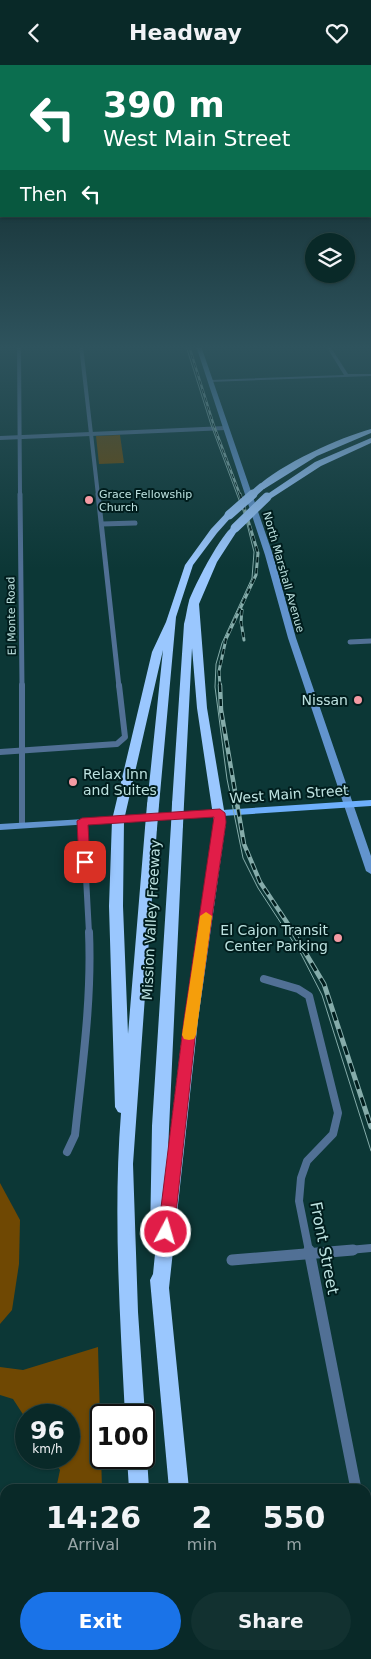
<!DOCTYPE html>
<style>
:root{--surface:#092928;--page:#123130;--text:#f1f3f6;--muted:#99a6a8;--line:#294545;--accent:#1a73e8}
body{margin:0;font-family:"DejaVu Sans",sans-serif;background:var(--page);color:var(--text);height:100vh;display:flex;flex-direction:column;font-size:19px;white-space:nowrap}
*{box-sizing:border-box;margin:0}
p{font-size:16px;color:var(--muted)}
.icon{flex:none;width:28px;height:28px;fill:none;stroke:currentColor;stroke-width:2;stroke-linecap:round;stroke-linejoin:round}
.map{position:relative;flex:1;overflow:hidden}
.details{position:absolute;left:0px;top:1419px;width:371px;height:176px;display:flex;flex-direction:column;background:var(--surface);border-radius:15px 15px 0 0;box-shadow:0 1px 4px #0004,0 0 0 1px var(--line)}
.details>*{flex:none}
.banner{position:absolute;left:0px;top:0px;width:371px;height:152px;box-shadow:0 1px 4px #0004,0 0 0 1px var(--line);background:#0b6e4f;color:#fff;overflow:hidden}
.tools{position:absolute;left:305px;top:168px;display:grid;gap:10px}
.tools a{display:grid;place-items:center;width:50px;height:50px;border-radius:50%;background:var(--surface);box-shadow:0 1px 4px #0004,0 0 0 1px var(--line);font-size:25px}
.speed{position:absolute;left:15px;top:1339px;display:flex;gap:10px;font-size:25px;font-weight:700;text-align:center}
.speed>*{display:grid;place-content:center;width:65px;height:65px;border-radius:50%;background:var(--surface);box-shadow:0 1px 4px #0004,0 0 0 1px var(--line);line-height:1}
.speed small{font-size:12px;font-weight:400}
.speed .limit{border:2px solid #111;border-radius:8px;background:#fff;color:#111}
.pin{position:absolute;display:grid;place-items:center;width:42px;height:42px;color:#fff;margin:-21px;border-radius:10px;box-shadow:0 2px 8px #0006}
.me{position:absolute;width:55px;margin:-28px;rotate:6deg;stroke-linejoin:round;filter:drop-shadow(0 0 4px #0008)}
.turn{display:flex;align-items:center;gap:18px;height:105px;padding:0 20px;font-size:22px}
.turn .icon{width:65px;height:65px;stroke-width:2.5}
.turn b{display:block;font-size:35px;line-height:42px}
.then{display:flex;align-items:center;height:48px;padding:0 20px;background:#0003;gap:10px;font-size:19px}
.eta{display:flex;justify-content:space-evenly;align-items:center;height:85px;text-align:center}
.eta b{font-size:30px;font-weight:600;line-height:35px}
.primary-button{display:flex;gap:10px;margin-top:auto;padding:10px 20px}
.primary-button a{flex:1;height:58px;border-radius:30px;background:var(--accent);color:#fff;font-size:20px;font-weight:600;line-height:58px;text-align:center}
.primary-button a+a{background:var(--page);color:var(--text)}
header{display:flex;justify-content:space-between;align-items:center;height:65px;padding:0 20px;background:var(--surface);font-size:22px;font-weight:600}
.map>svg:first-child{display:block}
</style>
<header><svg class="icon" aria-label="back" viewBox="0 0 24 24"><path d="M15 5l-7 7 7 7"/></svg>Headway<svg class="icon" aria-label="heart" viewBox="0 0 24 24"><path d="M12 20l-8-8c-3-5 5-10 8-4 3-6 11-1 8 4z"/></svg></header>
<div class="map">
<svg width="371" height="1594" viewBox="0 0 371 1594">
<rect width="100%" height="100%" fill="#0c3736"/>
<g fill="#6f4803">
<path d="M120,370L124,398L99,399L96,371Z"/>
<path d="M0,1118L20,1155L19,1199L12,1245L0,1259Z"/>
<path d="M98,1282L102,1424H56L60,1405L52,1393L69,1392V1350H26V1354L13,1334L0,1330V1302L23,1305Z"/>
<path d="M5,1575V1590H107V1594H0V1582Z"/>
</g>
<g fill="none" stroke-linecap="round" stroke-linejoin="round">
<g stroke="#517095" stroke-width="4">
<path d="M19,281L20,430"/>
<path d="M81,281L98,430"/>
<path d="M0,373L226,363"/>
</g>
<g stroke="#517095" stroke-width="5">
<path d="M20,429L22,622"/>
<path d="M98,429L119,622"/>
<path d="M102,459L135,458"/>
<path d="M350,577L371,576"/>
</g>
<g stroke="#517095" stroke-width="6">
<path d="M0,687L117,679L125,672L119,620"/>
<path d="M83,756L89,868"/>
<path d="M22,760V620"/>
</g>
<g stroke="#517095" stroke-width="8">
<path d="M264,914L298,924L309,931L338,1048L333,1069L307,1096L301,1113L299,1136L309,1186"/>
<path d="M67,1087L75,1070C82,1003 92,935 89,867"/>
<path d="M338,1186L371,1183"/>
</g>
<g stroke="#517095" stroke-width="11">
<path d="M309,1185L356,1424"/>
<path d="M232,1195L353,1185"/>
<path d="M366,1473L371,1495"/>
</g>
<path fill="#517095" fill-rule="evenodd" d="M326,281H330L348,309H371V311L210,317L208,316L210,315L344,310Z"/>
<g fill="#6294ce" fill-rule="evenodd">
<path d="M196,281H201L273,490L296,573L371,791V809L366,806L288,573L265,490Z"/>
<path d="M118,752L121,753L123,755L121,757L0,765V759Z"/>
</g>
<path fill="#6eaffb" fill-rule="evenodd" d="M371,735V741L118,758L113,755L118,752Z"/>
<g fill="#9ac7fe" fill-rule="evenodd">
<path d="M371,364V368L317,391L264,424L257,422C279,400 341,372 371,364Z"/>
<path d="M371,373V378L321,401L270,434L263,432L315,397Z"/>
<path d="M226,448L233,450L217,468L193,500L176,552L159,740L153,744L147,740L163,585L124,755L123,841L128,969L145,763L151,759L157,763L133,1099L138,1247L145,1350L144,1352V1350H125C120,1250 113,1148 121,1048L118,1047L115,1042L109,841L112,755L152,587L166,557L185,500L211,464Z"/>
<path d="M235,460L239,463L217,497L199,539L207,643L226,757L198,955L169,1223L189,1424H169L150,1215L153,1209L156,1179L153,1177L150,1172L152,1061L171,760L177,756L183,760L168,1086L184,955L214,757L197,643L192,583L184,739L178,743L172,739L184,559C186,552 187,543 189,536C194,522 222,466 235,460Z"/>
<path d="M144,1385L147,1392L149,1424H129L127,1392H144Z"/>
<path d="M138,1590H160L161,1594H139Z"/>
<rect x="184" y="1590" width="22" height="4"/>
</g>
<path stroke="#85acaa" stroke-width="1" d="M186,281L211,360L245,451L254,487L252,513L222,578L216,599L215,622L227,714L243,793L258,823L301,889L322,930L371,1086"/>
<g stroke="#85acaa" stroke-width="2.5">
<path id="rail-far3" d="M189,281L214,361L240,430"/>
</g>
<g stroke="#85acaa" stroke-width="3">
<g id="rail-far2">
<path d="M242,545L241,557L244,575"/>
<path d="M220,622L219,606L226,574L256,510L258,488L240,429"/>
</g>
</g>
<g stroke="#85acaa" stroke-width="4.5">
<path id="rail-far1" d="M220,620L221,645L244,779L260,817L294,868"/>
</g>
<g stroke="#85acaa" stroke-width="5">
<path id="rail" d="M293,867L324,919L371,1062"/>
</g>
<use href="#rail-far3" stroke="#001d1d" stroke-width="1" stroke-dasharray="4.5" stroke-linecap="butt"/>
<use href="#rail-far2" stroke="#001d1d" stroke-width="2" stroke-dasharray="5.5" stroke-linecap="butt"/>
<use href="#rail-far1" stroke="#001d1d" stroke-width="2.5" stroke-dasharray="7" stroke-linecap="butt"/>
<use href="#rail" stroke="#001d1d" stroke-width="3" stroke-dasharray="9" stroke-linecap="butt"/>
<path stroke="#9ac7fe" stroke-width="7" d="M252,430L261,422"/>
<g stroke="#9ac7fe" stroke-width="9">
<path d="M229,450L253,429"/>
<path d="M235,463L267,432"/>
</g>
<g stroke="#9ac7fe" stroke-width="12">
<path d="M177,760L178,739"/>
<path d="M151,763L153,740"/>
</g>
</g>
<linearGradient id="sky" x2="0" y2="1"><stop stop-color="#071e1e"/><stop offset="0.56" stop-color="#2e535d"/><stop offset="1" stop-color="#2e535d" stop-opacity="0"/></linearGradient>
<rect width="371" height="504" fill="url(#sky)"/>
<path fill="#e11d48" stroke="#92132f" d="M220,744L225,748L226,757L197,955L174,1167L171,1172L166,1174L161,1172L158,1167L184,955L214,752L88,760L90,797L85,801L79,797L77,756L82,753Z"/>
<path fill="#f59e0b" d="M206,847L212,851L196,970L194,974L189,975L184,974L182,970L200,851Z"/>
<g fill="#f49aa3" stroke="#001d1d" stroke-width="2">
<circle cx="89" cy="435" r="5"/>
<circle cx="358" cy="635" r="5"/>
<circle cx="73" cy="717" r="5"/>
<circle cx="338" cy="873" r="5"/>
</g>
<g text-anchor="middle" stroke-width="4" stroke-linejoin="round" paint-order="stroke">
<g font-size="11" fill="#bde2e0" stroke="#001d1d" text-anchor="start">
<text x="99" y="433">Grace Fellowship<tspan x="99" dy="13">Church</tspan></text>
</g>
<g font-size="11" fill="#bde2e0" stroke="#001d1d">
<text transform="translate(284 507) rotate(74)" y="4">North Marshall Avenue</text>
<text transform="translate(11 551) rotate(-91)" y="4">El Monte Road</text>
</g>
<g font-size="14" fill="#bde2e0" stroke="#001d1d" text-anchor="end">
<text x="348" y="640">Nissan</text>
<text x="83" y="714" text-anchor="start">Relax Inn<tspan x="83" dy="16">and Suites</tspan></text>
<text x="328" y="870">El Cajon Transit<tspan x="328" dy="16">Center Parking</tspan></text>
</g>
<g font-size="14" fill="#bde2e0" stroke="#001d1d">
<text transform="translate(289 729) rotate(-4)" y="5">West Main Street</text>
<text transform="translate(151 855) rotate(-87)" y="5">Mission Valley Freeway</text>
</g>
<g font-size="16" fill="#bde2e0" stroke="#001d1d">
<text transform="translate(325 1183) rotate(79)" y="6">Front Street</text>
</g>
</g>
</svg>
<div class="tools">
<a><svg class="icon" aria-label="layers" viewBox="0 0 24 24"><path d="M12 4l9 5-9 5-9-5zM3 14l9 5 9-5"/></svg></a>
</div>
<div class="speed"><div>96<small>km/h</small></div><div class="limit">100</div></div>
<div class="pin" style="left:85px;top:797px;background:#d93025"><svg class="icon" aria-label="arrive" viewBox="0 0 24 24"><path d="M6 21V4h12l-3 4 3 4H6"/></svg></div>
<svg class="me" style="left:166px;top:1167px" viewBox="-20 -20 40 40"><circle r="17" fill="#e11d48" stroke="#fff" stroke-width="3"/><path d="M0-11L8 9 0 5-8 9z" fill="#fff"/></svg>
<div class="banner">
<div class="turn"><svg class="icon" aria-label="left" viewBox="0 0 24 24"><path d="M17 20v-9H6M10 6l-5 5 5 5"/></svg><div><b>390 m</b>West Main Street</div></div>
<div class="then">Then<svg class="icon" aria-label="left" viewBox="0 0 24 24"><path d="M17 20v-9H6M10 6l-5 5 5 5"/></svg></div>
</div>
<section class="details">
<div class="eta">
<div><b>14:26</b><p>Arrival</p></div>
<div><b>2</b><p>min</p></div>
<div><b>550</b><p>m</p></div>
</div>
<div class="primary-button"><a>Exit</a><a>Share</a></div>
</section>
</div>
